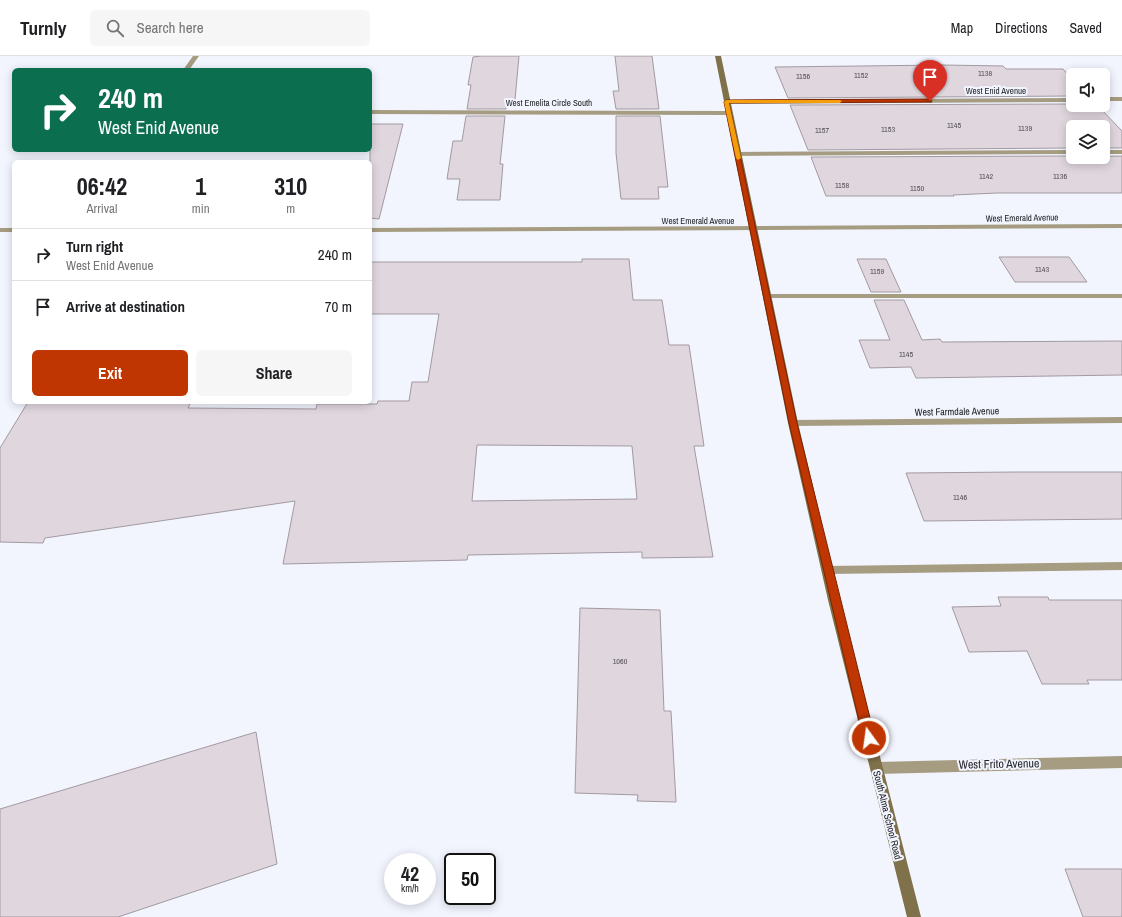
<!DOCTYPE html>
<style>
:root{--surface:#fff;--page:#f6f6f6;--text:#202124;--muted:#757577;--line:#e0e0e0;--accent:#bf3602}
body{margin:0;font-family:"Archivo Narrow",sans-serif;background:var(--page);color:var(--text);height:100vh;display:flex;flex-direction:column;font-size:15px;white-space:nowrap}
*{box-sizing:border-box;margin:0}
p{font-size:13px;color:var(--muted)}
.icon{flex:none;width:22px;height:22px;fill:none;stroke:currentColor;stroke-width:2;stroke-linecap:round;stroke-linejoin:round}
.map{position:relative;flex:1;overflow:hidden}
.sheet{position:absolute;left:12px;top:104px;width:360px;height:244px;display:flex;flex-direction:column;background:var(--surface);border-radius:6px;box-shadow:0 2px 10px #0003}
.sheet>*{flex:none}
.guide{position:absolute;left:12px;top:12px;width:360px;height:84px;border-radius:6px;box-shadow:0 2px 10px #0003;background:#0b6e4f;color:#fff;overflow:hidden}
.tools{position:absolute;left:1066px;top:12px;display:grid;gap:8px}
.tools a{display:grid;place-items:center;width:44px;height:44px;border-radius:6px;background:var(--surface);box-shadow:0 2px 10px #0003;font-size:20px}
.speed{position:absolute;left:384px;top:797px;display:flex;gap:8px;font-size:20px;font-weight:700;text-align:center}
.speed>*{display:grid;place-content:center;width:52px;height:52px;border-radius:50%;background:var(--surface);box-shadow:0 2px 10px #0003;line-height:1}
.speed small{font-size:10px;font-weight:400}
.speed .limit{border:2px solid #111;border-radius:6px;background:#fff;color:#111}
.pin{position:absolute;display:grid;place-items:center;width:34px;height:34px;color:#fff;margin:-41px -17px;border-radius:50% 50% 50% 0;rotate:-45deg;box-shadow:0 0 4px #0007}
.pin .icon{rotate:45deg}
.me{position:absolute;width:44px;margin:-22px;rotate:346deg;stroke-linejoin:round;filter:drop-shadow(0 0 3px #0008)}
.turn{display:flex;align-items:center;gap:14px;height:84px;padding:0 20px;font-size:18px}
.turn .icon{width:52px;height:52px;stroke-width:2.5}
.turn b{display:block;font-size:28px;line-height:34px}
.eta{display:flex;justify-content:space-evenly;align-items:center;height:68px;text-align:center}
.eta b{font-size:24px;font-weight:800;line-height:28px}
.primary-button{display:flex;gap:8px;margin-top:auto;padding:8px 20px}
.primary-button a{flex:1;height:46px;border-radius:6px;background:var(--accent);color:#fff;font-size:16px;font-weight:800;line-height:46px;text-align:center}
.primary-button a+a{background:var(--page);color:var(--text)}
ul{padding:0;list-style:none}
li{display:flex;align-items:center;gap:12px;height:52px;padding:0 20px;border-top:1px solid var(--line)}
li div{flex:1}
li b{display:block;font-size:15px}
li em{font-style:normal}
header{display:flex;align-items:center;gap:24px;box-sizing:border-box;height:56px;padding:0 20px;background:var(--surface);border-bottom:1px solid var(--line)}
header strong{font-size:19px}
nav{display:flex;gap:22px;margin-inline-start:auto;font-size:14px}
.search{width:280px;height:36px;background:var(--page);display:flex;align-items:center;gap:10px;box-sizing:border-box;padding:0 14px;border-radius:6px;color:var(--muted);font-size:15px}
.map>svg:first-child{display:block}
</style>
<header>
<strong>Turnly</strong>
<div class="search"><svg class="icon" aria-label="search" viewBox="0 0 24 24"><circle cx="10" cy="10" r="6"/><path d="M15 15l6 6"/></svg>Search here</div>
<nav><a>Map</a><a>Directions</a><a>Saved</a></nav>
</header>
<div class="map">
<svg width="1122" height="861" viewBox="0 0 1122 861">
<rect width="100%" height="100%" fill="#f2f5fe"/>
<g fill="#e0d6de" stroke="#a299a1" fill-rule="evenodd">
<path d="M481,0H519L515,44H507L506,53H467L471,29H468L473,1Z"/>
<path d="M615,0H652L659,53H616L613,35H619Z"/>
<path d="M943,9L1003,10L1006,13H1063L1073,24V40L788,42L775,11Z"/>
<path d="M1073,48V49H1097L1122,75V92H1103V71H1073V92L808,94L790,49Z"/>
<path d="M466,60H505L500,108H503L500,144H457L460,123H447L453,85H462Z"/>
<path d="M616,60H660L668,131H658L659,143H621L616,97Z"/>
<path d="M370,68H403L379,163L370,162Z"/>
<path d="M1073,100V101L1122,100V137H997L953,139L954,140H826L811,101Z"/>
<path d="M999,201H1069L1087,226H1015Z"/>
<path d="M582,203H629L633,244H662L669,289H689L704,390H694L713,501L642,502V496L468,499L467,504L283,508L295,445L45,482L43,487L0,486V392L28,346H191L188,352L316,353L317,348H377L378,345H409L412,326H428L439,258H370V206H582ZM477,389L632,390L637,443L472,445Z"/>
<path d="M857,203H886L901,236H871Z"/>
<path d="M874,244H904L922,284L940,283L942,286L1122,285V319L916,322L911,311L870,312L859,284H890Z"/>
<path d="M1016,416H1122V463L924,465L906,417Z"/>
<path d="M998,541H1048L1049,544H1122V624H1087L1089,628H1042L1027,595L969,596L952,551L1001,550Z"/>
<path d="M580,552L660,554L664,655H671L676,746L637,745L638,739L575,737Z"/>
<path d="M256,676L277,808L118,861H0V753Z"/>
<path d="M1065,813H1122V861H1083Z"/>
</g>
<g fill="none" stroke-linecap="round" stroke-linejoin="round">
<g fill="#a69c82" fill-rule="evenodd">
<path d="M1073,94V98L737,100L734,98L737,96Z"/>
<rect x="1103" y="94" width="19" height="4"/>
<rect x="764" y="238" width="358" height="4"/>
<path d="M1122,506V514L827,518L823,517L822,514L823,511L827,510Z"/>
</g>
<g fill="#a69c82" fill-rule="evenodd">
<path d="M193,0H199L189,14H183Z"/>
<rect x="1103" y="41" width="19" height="4"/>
<path d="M1073,42V46L726,48L723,46L726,44Z"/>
<path d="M370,54L729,55L732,57L729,59L370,58Z"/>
<path d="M1122,168V172L370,176V172Z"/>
<rect x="0" y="172" width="14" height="4"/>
<path d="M1122,361V367L793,370L788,367L793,364Z"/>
<path d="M1122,700V712L877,718L872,716L871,712L872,708L877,706Z"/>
</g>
<path fill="#7f714a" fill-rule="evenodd" d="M715,0H721L798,367L840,544L921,861H907L828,544L788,367Z"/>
</g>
<path fill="#bf3602" stroke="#7c2301" d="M930,43L932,46L729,47L797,367L875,682L873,685L869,687L865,685L863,682L789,367L724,46L726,44Z"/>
<path fill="#f59e0b" d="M726,44H840L842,45L840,47H729L741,102L738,104L736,102L724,46Z"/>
<g text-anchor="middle" stroke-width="4" stroke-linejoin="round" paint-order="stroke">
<g font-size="8" fill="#525055">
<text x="985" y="20">1138</text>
<text x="861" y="22">1152</text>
<text x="803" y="23">1156</text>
<text x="954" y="72">1145</text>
<text x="1025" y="75">1139</text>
<text x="888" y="76">1153</text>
<text x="822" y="77">1157</text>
<text x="986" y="123">1142</text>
<text x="1060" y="123">1136</text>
<text x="842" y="132">1158</text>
<text x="917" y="135">1150</text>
<text x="1042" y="216">1143</text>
<text x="877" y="218">1159</text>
<text x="906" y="301">1145</text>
<text x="960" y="444">1146</text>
<text x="620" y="608">1060</text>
</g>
<g font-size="9" fill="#222327" stroke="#f2f5fe">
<text x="996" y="38">West Enid Avenue</text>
<text x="549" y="50">West Emelita Circle South</text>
<text transform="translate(1022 162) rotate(-1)" y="3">West Emerald Avenue</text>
<text x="698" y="168">West Emerald Avenue</text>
</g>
<g font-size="10" fill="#222327" stroke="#f2f5fe">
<text transform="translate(957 355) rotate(-1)" y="4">West Farmdale Avenue</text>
<text transform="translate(888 759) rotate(76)" y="4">South Alma School Road</text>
</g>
<g font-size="12" fill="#222327" stroke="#f2f5fe">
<text transform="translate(999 708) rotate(-1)" y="4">West Frito Avenue</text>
</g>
</g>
</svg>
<div class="tools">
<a><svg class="icon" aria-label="sound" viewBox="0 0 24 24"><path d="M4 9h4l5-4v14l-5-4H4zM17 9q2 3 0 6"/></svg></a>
<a><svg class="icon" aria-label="layers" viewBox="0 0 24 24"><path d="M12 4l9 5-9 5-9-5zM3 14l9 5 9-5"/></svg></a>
</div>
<div class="speed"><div>42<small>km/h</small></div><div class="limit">50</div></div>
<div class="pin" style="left:930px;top:45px;background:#d93025"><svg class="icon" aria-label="arrive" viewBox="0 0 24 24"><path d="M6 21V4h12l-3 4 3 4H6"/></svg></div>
<svg class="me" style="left:869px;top:682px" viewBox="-20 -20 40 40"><circle r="17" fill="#bf3602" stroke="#fff" stroke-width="3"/><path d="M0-11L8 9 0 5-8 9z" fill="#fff"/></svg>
<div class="guide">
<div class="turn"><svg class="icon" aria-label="right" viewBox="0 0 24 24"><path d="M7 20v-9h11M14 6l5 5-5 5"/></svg><div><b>240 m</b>West Enid Avenue</div></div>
</div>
<section class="sheet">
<div class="eta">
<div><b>06:42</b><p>Arrival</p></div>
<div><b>1</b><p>min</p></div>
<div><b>310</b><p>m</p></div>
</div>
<ul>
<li><svg class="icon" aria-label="right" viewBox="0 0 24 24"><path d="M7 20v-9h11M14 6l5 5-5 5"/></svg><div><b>Turn right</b><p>West Enid Avenue</p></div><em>240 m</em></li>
<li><svg class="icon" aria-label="arrive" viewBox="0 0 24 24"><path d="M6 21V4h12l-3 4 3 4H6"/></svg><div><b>Arrive at destination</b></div><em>70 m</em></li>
</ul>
<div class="primary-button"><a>Exit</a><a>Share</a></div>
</section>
</div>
